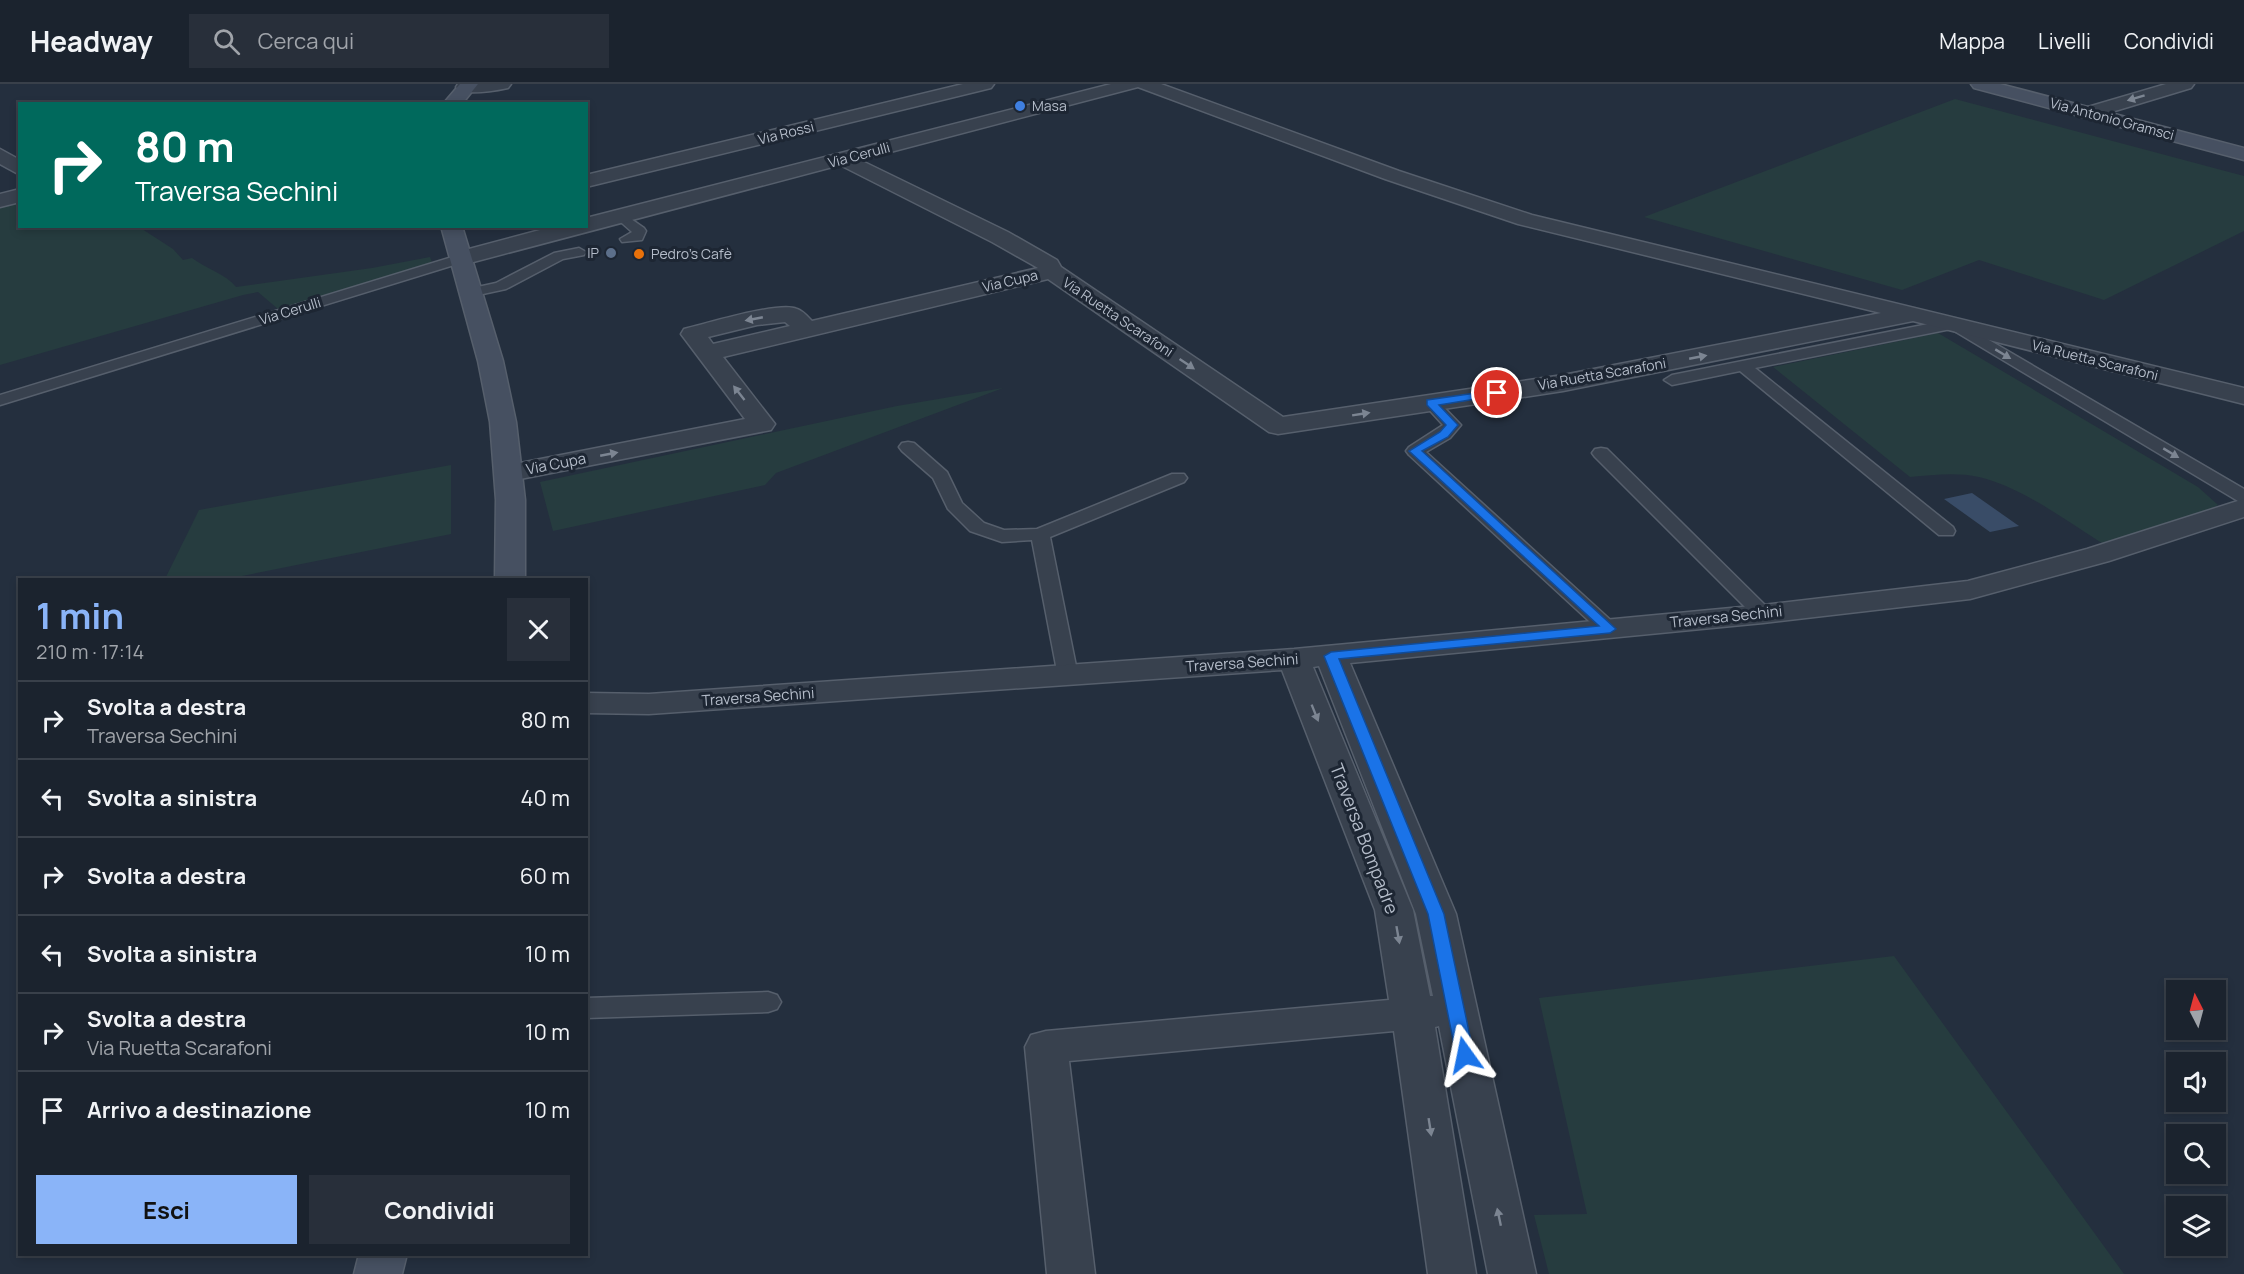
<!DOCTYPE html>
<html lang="it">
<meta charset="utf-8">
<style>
:root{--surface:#1b232e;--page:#282f3a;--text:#f1f3f6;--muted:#a0a4aa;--line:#39404a;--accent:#8ab4f8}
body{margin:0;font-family:Manrope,sans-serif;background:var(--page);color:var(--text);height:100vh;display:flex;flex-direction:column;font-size:22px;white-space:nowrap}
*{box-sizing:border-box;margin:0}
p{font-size:20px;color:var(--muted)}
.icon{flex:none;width:33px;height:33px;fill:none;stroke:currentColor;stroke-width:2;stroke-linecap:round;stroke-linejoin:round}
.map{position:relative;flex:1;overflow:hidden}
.drawer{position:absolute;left:18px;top:494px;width:570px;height:678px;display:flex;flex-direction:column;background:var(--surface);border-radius:0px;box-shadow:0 3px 9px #0003,0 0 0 2px var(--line)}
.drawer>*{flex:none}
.top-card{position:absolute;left:18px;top:18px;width:570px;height:126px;border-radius:0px;box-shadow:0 3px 9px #0003,0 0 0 2px var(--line);background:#00695c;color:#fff;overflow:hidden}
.needle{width:39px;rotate:354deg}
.fabs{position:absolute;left:2166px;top:896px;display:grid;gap:12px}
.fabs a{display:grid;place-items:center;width:60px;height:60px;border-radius:0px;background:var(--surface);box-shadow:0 3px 9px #0003,0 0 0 2px var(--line);font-size:30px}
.pin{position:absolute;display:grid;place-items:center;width:51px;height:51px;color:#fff;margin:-26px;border:3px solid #fff;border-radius:50%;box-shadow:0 2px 6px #0007}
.me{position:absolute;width:66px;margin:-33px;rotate:348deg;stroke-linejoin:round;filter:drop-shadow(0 0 4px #0008)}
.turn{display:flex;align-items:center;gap:21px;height:126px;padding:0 18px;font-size:27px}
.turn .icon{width:78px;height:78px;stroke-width:2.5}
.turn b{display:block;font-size:42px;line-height:51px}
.round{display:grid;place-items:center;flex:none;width:63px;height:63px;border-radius:0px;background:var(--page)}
.headline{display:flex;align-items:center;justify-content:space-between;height:102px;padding:0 18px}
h1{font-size:36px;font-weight:700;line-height:45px;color:var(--accent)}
.cta{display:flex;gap:12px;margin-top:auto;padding:12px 18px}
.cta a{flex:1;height:69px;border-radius:0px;background:var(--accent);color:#111;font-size:24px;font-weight:700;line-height:69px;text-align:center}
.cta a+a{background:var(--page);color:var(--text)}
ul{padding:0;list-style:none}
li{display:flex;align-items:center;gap:18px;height:78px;padding:0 18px;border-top:2px solid var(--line)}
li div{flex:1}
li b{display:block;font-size:22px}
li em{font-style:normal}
header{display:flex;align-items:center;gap:36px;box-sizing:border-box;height:84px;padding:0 30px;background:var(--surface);border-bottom:2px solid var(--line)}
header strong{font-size:28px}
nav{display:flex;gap:33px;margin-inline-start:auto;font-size:21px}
.search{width:420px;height:54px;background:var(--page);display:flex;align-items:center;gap:15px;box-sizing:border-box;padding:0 21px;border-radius:0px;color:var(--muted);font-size:22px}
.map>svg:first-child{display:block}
</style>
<header>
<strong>Headway</strong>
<div class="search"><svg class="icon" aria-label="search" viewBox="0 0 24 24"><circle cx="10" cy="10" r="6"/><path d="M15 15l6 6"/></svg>Cerca qui</div>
<nav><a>Mappa</a><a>Livelli</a><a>Condividi</a></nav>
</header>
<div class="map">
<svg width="2244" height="1190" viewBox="0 0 2244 1190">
<rect width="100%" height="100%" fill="#242f3e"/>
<g fill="#263c3f">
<path d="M1955,15L2244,92V147L2104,216L1979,176L1902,206L1644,133Z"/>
<path d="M19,115L20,142L139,143L173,165L183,176L192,174C206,185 226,190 236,203L372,184L430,173L433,181L278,225L258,208L243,211L0,281V120Z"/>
<path d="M1938,249L2198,403L2218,421L2204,429L2105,461C2068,438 2022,403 1979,393C1957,388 1933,391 1910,393L1773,283Z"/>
<path d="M1003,304L776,389L765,401L553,447L540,398L897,322Z"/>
<path d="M451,381V450L227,495H165L199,426Z"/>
<path d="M1894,872L2124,1190H1549L1534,1131L1587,1130L1539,914Z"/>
</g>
<path fill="#394c67" d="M1972,409L2019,442L1990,448L1944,415Z"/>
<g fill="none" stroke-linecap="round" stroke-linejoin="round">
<g stroke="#565f6c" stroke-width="3">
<g id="lane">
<path d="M621,128L644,144L646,147L642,156L622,158L620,155L632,148L614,132Z"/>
<path d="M579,164L586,168L584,171L563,175L506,205L469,213L462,209L464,206L496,199L554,169Z"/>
<path d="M462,170L467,171L469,174L467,177L0,321V311Z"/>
<path d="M1953,235L2244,405V418L2238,417L1951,245L1755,284L1953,443L1955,447L1953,451H1939L1740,287L1672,301L1664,296L1672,291Z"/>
<path d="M1431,314L1437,316L1461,341L1450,354L1426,368L1616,541L1619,545L1616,549H1602L1409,371L1406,367L1409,363L1443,341L1423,319Z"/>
<path d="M908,358L914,359L947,388L962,419L984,439L1004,446L1037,445L1172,390H1184L1187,394L1184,398L1050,453L1078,592L1075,596L1068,598L1061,596L1058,592L1032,456L1002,458L970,447L948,425L933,394L902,367L899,363L902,359Z"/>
<path d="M1601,364L1607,365L1770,526L1773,530L1770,534H1756L1595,373L1592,369L1595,365Z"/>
<path d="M768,908L777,911L781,918L777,925L768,928L586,934V914Z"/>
</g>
</g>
<g stroke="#565f6c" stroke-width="3">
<g id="street">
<path d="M458,0H511L508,4C494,7 473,10 459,7L456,3Z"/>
<path d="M963,0H994L991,4L586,103V91Z"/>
<path d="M1111,0H1161L1399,87L1532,131L2244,304V320L1913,237L1563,307L1278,350L1269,348L1048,195L723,273L775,340L771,346L510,397L500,395L496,389L500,383L510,381L745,335L681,250L684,245C706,240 779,217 797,225C803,227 808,233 812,237L1038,184L992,158L840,81L462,181L454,179L451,174L454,169L555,142H586V134ZM1138,3L1385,95L1518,140L1881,229L1563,291L1283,333L1061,183L1057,176L1008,148L860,76ZM785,238L790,242L713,260L708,253L757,241Z"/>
<path d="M2166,0H2194L2191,4L2095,33H2081L2079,29L2081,25Z"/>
<path d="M0,65L20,76V91L0,80Z"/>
<path d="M20,105V118L0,123V110Z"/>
<path d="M2244,415V433L2109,477L1970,515L1763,539L1350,579L1456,830L1536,1190H1488L1439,942L1435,943L1476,1190H1428L1394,947L1069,977L1095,1190H1047L1025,963L1031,951L1046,947L1389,916L1375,826L1282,586L649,630L586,629V609L649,610L1294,565L1763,521L1968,497L2087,465ZM1319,582L1416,830L1433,912H1430L1413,826L1313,583Z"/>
</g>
</g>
<g stroke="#565f6c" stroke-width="3">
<g id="secondary">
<path d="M460,0H478L462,20H443Z"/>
<path d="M1971,0H2000L2244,64V76L1974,4Z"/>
<path d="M441,142H462L503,277L516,338L525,416V495H495L496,416L490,338L478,277Z"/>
<path d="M359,1170H407L402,1190H354Z"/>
</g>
</g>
<use href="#lane" fill="#38414e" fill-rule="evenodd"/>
<use href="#street" fill="#38414e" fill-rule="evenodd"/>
<use href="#secondary" fill="#465061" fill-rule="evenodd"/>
</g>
<defs><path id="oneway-solid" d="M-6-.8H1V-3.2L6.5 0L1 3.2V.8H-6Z" transform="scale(1.5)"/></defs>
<g fill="#7c8592">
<use href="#oneway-solid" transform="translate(2136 14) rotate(163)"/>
<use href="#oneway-solid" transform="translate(754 235) rotate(169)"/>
<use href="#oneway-solid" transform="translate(2003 270) rotate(31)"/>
<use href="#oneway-solid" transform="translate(1698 273) rotate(-11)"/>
<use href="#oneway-solid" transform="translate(1187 280) rotate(34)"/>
<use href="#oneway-solid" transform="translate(739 309) rotate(-128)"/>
<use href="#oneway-solid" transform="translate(1361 330) rotate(-9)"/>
<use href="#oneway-solid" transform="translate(2171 369) rotate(31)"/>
<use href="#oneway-solid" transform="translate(609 370) rotate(-11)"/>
<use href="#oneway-solid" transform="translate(1315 629) rotate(68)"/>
<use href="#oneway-solid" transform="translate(1398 851) rotate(80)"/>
<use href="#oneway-solid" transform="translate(1430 1043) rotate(81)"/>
<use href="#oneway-solid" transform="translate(1499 1133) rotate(-102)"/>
</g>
<path fill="#1a73e8" stroke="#114b97" stroke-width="1.5" d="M1497,306L1502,309L1500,311L1439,321L1458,341L1448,353L1422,367L1616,545L1610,549L1339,575L1444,830L1474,971L1471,976L1465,978L1459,976L1456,971L1428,830L1324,572L1331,568L1599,542L1409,367L1440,348L1446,341L1427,321V316Z"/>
<circle fill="#3f7fe0" stroke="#1d2633" stroke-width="2" cx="1020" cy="22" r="6"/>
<circle fill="#5c6f8a" stroke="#1d2633" stroke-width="2" cx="611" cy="169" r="6"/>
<circle fill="#e8710a" stroke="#1d2633" stroke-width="2" cx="639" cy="170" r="6"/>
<g text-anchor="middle" stroke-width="6" stroke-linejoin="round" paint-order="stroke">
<g font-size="14" fill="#b4bcc9" stroke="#1d2633" text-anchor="start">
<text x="1032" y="27">Masa</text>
<text x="599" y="174" text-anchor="end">IP</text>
<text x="651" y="175">Pedro's Cafè</text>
</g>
<g font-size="14" fill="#b4bcc9" stroke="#1d2633">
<text transform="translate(2112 35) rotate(15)" y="5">Via Antonio Gramsci</text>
<text transform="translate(786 49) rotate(-14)" y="5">Via Rossi</text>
<text transform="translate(859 71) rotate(-15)" y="5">Via Cerulli</text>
<text transform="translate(1010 197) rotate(-13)" y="5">Via Cupa</text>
<text transform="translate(290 227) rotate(-17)" y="5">Via Cerulli</text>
<text transform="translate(1118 233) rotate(34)" y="5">Via Ruetta Scarafoni</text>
<text transform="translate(2095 276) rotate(14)" y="5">Via Ruetta Scarafoni</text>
<text transform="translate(1602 290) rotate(-10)" y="5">Via Ruetta Scarafoni</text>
</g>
<g font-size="15" fill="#b4bcc9" stroke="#1d2633">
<text transform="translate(556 380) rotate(-11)" y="5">Via Cupa</text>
<text transform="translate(1726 533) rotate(-6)" y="5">Traversa Sechini</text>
<text transform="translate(1242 579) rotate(-4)" y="5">Traversa Sechini</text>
<text transform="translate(758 613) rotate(-4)" y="5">Traversa Sechini</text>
</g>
<g font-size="18" fill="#b4bcc9" stroke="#1d2633">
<text transform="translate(1364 755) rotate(69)" y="6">Traversa Bompadre</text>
</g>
</g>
</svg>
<div class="fabs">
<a><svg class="needle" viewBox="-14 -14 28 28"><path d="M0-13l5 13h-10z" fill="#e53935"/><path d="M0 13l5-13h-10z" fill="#a0a4aa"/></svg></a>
<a><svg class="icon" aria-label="sound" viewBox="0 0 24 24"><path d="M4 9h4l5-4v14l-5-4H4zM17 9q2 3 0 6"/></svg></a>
<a><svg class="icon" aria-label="search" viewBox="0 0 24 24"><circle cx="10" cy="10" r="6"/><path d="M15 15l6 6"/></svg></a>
<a><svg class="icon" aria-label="layers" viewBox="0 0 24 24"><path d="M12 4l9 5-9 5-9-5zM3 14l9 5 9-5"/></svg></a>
</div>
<div class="pin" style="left:1497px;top:309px;background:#d93025"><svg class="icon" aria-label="arrive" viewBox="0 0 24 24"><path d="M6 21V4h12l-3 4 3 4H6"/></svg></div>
<svg class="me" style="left:1465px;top:971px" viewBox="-20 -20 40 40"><path d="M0-17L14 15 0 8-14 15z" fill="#1a73e8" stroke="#fff" stroke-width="4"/></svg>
<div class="top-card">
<div class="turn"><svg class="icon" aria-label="right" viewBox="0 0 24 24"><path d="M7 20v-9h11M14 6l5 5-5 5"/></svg><div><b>80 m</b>Traversa Sechini</div></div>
</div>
<section class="drawer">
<div class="headline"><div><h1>1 min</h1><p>210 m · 17:14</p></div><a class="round"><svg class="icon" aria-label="close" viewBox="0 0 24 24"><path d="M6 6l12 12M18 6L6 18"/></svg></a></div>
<ul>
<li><svg class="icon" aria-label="right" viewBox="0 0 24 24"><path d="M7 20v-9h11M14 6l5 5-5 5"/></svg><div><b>Svolta a destra</b><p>Traversa Sechini</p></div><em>80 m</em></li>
<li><svg class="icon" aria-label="left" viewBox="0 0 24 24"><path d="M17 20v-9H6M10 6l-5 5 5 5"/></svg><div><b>Svolta a sinistra</b></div><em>40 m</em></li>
<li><svg class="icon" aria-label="right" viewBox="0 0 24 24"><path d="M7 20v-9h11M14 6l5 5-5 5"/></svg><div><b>Svolta a destra</b></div><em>60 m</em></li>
<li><svg class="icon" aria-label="left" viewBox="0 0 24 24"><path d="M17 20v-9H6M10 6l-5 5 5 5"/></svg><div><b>Svolta a sinistra</b></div><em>10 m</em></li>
<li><svg class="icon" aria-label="right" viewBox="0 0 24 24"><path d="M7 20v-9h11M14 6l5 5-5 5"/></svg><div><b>Svolta a destra</b><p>Via Ruetta Scarafoni</p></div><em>10 m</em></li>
<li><svg class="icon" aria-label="arrive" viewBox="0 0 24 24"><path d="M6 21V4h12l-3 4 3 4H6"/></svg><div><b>Arrivo a destinazione</b></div><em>10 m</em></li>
</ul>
<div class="cta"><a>Esci</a><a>Condividi</a></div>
</section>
</div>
